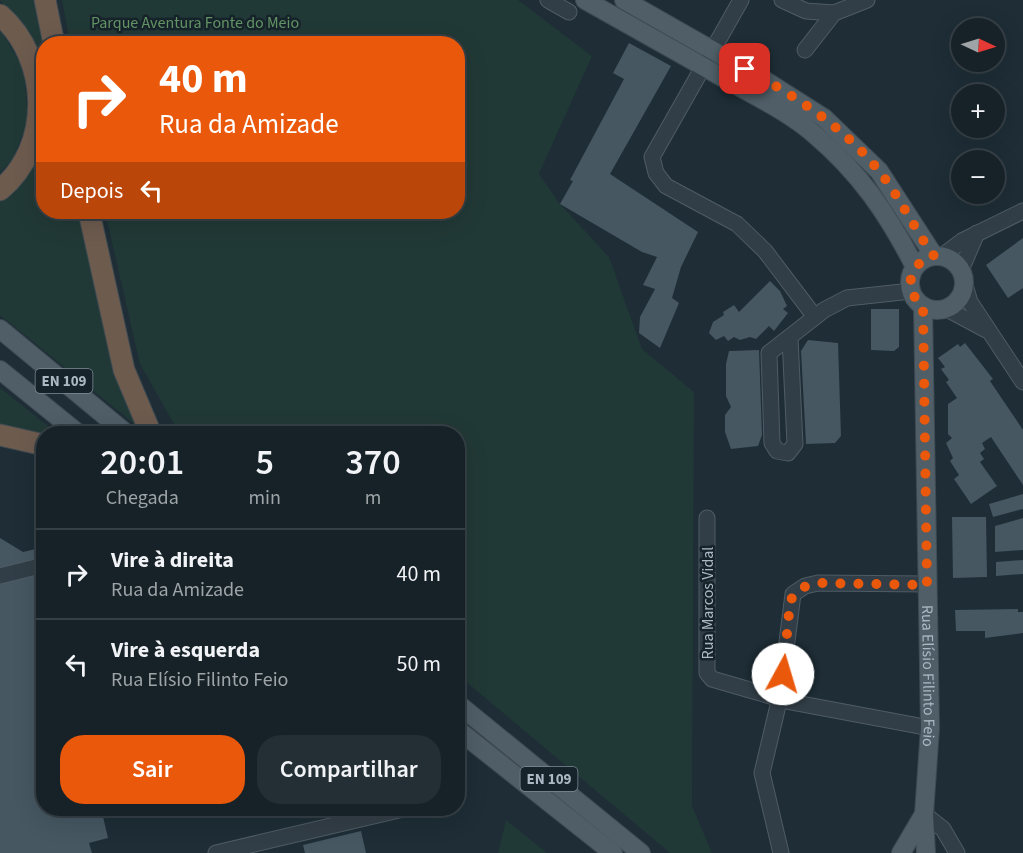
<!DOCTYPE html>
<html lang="pt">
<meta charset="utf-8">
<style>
:root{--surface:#162228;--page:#232f34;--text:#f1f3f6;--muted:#9ea4a8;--line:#353f45;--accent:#ea580c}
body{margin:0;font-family:"Source Sans 3",sans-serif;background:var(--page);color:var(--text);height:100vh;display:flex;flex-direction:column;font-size:22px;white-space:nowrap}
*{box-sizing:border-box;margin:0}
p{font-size:20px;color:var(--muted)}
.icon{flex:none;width:33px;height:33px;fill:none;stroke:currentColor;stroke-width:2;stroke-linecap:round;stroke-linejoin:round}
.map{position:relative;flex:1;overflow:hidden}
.panel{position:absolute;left:36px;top:426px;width:429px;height:390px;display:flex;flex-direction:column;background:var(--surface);border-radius:24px;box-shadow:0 6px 24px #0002,0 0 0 2px var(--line)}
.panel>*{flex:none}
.top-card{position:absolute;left:36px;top:36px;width:429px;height:183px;border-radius:24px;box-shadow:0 6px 24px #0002,0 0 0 2px var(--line);background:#ea580c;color:#fff;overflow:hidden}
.needle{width:39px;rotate:94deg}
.controls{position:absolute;left:951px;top:18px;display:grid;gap:12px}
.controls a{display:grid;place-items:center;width:54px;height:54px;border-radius:50%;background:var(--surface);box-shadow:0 6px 24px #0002,0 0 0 2px var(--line);font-size:30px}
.pin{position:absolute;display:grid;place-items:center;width:51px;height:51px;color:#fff;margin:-26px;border-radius:12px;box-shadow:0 3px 9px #0006}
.me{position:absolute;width:66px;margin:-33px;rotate:6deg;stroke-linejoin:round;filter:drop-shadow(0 0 4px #0008)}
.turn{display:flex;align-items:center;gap:21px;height:126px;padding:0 24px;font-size:27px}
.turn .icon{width:78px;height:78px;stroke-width:2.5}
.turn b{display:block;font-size:42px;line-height:51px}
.then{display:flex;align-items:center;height:57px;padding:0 24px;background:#0003;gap:12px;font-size:22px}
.eta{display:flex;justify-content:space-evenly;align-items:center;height:102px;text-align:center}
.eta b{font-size:36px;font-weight:600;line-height:42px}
.cta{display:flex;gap:12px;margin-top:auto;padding:12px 24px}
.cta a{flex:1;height:69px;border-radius:24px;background:var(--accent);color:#fff;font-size:24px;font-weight:600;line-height:69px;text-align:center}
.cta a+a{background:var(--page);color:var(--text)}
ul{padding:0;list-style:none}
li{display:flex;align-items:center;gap:18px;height:90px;padding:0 24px;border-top:2px solid var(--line)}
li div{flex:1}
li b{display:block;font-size:22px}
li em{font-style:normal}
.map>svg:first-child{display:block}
</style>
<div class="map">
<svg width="1023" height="853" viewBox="0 0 1023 853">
<rect width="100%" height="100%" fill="#1e2d36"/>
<g fill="#213936">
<path d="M0,0H36L44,44L43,73L33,40Z"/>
<path d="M62,0H518L592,56L539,174L560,204L609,257L642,349L694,392L692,806L712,853H670L458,675V434L179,433L140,364L105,212H458V44L70,43Z"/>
<path d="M0,30L24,69L28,119L13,159L0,172Z"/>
<path d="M43,126L44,212H79L103,325L120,388L143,431L0,315V201L30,166Z"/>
<path d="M0,388L57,433L44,434L43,436L0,428Z"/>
<path d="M506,820L547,853H498Z"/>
</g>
<g fill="#465762">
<path d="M629,43L671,66L610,174L698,232L681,267L672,298L679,303L660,348L639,333L640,317L655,289L643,285L657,257L642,252L560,204L573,181L570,180L624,79L613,73Z"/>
<path d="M1023,238V288L1008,298L986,265Z"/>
<path d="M770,281L780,291L787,306L783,309L788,313L774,331L769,326L756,339L750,337L740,340L734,337L728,341L724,336L716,340L709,333L713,322L724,315L723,312L734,305L739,312Z"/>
<path d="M871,309H899V347L894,351L871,350Z"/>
<path d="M808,340L838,343L841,436L835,443L806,444L801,351Z"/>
<path d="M965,343L993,379L990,381L1023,430V485L991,437L982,443L985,449L980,453L984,459L980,462L997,486L971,504L954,479L959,475L950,461L953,458L946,443L952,438L948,434V404L957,398L946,382L949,380L941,369L945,367L938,358L958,344L960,347Z"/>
<path d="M759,350L762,435L758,446L731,449L725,432V415L731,407L726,396V364L729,351Z"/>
<path d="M1023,494V509L993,517L989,504Z"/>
<path d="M952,517H986L987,577L953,578Z"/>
<path d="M1023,518V550L995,552V526Z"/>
<path d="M0,538L23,552L44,547V808H101L108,838L89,843L92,853H0Z"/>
<path d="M1023,560V574L996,576V562Z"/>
<path d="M1018,609V612H1023V633L985,638V631H956L955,610Z"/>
<path d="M361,831L366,853H305L303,845Z"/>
</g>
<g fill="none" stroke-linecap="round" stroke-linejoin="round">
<g stroke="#4f5c65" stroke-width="17">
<g id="minor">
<path d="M548,0L569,12"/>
<path d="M741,0L652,157L656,173L666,186L737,224L765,251L815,317"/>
<path d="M782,0L806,11L834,13"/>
<path d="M805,50L834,13L867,0"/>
<path d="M942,256L962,241L1023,211"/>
<path d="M961,270L977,233"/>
<path d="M964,282L970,302L1023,382"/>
<path d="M945,308L986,330"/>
<path d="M790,338L795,444L788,453L777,451L772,443L769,353L824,310L847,298L911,291"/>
<path d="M707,518V673L712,679L791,702L930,728"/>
<path d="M0,576L44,565"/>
<path d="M298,808H308"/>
<path d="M924,814L943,829L957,853"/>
<path d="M216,853L399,810"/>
<path d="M781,853L762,773L780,697L793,594L805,586L818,583L927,584"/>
</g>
</g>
<g stroke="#3e4a53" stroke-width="20">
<g id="major">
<path d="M585,0C633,27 681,54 729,81C757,97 790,113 814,134C860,173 888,214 915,267"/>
<path d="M624,0L761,78L824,118L879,171L934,256"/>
<circle cx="937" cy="283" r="27"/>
<path id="s1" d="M923,306L930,728L924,814L926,853"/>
<path d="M0,329L127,434"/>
<path d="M0,370L79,434"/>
<path d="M458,704L641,853"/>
<path d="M458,730L613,853"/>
<path d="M901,853L924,814"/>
</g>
</g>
<g stroke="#3c4951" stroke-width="23">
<g id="highway">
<path d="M45,0L54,44"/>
<path d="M0,15C50,59 53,146 0,190"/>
<path d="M89,212L124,370L151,434"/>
<path d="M0,435L44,445"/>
</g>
</g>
<use href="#minor" stroke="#323e47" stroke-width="15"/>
<use href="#major" stroke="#4f5e67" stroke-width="18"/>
<use href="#highway" stroke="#6d5b4e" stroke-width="21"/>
</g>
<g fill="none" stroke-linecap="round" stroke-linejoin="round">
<path stroke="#ea580c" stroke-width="10" stroke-dasharray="0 18" d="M745,69C794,95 844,127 879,171C900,197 914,229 934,256C909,262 902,290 923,306L927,585L818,583C805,586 794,589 790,603L783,674"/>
</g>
<g text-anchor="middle" stroke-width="5" stroke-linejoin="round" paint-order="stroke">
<g fill="#17232b" stroke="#7f8c96" stroke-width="1.5">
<rect x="35.5" y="369" width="57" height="24" rx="4.5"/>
<rect x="520.5" y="767" width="57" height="24" rx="4.5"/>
</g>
<g font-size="15" font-weight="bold" fill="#abb9c4">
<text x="64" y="386">EN 109</text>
<text x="549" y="784">EN 109</text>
</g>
<g font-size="16" fill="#639465" stroke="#17232b">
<text x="195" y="28">Parque Aventura Fonte do Meio</text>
</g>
<g font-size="16" fill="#abb9c4" stroke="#17232b">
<text transform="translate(707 603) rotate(-90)" y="6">Rua Marcos Vidal</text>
<text dy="6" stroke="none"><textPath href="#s1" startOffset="370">Rua Elísio Filinto Feio</textPath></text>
</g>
</g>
</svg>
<div class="controls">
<a><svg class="needle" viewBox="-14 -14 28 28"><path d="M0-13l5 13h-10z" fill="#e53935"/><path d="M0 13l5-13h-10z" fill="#9ea4a8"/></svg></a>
<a>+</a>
<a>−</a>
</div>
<div class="pin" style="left:745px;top:69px;background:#d93025"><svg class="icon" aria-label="arrive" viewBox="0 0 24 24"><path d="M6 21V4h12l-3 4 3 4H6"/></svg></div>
<svg class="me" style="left:783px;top:674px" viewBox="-20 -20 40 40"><circle r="19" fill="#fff"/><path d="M0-13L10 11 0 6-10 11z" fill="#ea580c"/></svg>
<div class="top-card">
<div class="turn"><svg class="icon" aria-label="right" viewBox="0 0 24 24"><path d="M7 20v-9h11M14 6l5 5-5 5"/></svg><div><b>40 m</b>Rua da Amizade</div></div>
<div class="then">Depois<svg class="icon" aria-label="left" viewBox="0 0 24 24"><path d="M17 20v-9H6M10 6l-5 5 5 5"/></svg></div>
</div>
<section class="panel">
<div class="eta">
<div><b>20:01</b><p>Chegada</p></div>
<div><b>5</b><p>min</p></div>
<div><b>370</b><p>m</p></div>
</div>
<ul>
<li><svg class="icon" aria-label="right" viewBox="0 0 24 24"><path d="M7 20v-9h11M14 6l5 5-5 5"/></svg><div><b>Vire à direita</b><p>Rua da Amizade</p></div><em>40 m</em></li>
<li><svg class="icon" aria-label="left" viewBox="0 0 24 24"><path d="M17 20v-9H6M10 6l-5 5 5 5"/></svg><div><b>Vire à esquerda</b><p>Rua Elísio Filinto Feio</p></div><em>50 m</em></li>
</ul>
<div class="cta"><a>Sair</a><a>Compartilhar</a></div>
</section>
</div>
